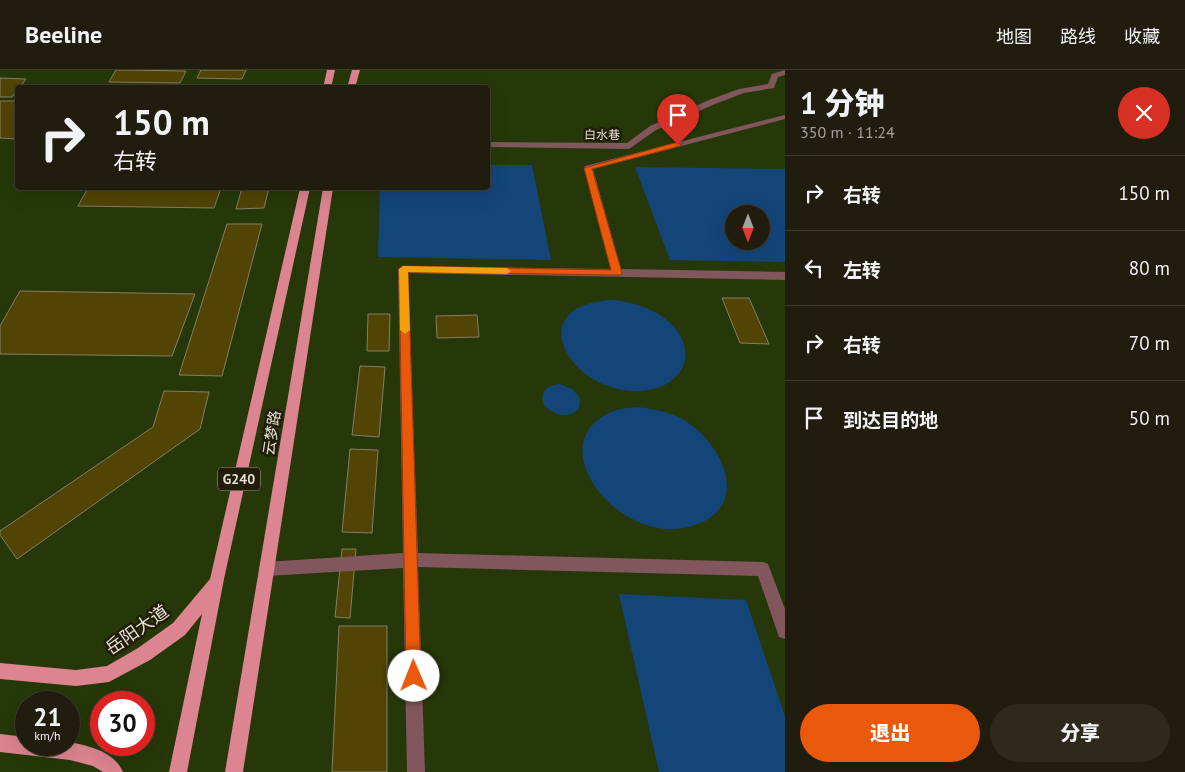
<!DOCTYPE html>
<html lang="zh">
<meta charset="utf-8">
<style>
:root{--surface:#211d0e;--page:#2d2a1c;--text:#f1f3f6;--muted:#a2a29e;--line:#3e3b2e;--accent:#ea580c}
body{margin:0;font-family:"PT Sans","Noto Sans SC",sans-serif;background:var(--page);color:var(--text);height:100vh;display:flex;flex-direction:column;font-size:19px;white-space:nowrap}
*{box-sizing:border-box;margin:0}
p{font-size:16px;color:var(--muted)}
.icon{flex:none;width:28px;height:28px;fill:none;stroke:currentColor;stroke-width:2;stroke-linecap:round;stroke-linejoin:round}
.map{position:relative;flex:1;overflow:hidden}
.panel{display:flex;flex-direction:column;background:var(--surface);width:400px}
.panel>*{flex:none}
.hud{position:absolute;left:15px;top:15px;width:475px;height:105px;border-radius:5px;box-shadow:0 5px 20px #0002,0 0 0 1px var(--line);background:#211d0e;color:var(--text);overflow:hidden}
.needle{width:32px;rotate:180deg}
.buttons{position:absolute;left:725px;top:135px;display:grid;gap:10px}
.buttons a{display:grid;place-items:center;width:45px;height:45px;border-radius:50%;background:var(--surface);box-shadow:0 5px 20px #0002,0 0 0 1px var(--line);font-size:25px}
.speed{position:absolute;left:15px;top:621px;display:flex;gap:10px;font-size:25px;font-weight:700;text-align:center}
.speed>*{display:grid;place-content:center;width:65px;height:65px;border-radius:50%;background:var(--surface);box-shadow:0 5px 20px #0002,0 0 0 1px var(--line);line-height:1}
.speed small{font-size:12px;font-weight:400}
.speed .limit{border:8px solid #d22;background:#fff;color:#111}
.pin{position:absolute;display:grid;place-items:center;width:42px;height:42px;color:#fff;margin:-51px -21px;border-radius:50% 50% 50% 0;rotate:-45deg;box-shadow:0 0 5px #0007}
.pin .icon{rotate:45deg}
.me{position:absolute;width:55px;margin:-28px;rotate:359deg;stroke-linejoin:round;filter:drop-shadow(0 0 4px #0008)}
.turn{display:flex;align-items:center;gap:18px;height:105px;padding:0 15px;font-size:22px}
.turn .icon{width:65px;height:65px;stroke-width:2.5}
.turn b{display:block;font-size:35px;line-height:42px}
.round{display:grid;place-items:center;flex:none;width:52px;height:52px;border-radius:26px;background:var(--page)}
.overview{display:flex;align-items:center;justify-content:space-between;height:85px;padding:0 15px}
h1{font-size:30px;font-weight:800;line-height:38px}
.primary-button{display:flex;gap:10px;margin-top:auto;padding:10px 15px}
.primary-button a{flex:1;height:58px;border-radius:30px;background:var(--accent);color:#fff;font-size:20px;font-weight:800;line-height:58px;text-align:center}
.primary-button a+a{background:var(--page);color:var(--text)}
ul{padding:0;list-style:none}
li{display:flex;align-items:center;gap:15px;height:75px;padding:0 15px;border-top:1px solid var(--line)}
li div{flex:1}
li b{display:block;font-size:19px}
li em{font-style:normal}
header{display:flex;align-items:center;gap:30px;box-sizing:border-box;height:70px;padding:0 25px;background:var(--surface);border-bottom:1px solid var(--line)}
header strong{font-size:24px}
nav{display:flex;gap:28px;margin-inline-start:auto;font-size:18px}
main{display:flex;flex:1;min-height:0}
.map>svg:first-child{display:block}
</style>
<header>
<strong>Beeline</strong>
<nav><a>地图</a><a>路线</a><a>收藏</a></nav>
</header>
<main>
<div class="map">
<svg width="785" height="702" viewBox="0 0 785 702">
<rect width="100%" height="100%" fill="#2c2713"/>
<path fill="#263809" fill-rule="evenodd" d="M0,0H785V702H0ZM18,18H488V118H18ZM734,144H761V171H734ZM26,632H69V675H26ZM101,632H144V675H101Z"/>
<g fill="#144579" fill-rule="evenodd">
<path d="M488,95H532L551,190L378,187L380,118H488Z"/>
<path d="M635,97L785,99V192L670,190ZM734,144H761V171H734Z"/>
<path d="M615,230C634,233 653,238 668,251C696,275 690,310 653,319C579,337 510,234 615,230Z"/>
<path d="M560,314L572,319L580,328L579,338C569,350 553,345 544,335C539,322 547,315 560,314Z"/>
<path d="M637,337C653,339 670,342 684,350C726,376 753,441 688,457C617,475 537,371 614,341C621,338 630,338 637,337Z"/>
<path d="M619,524L746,530L785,646V702H659Z"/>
</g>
<g fill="#514405" stroke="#847e67">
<path d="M116,0H127L186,1L180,13L109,12Z"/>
<path d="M201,0H246L242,9L197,8Z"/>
<path d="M0,8L26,9L12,27H0Z"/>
<path d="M0,31H18V69L0,68Z"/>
<path d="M88,118H221L214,138L78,136Z"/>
<path d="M242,118H269L264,138L236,139Z"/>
<path d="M227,154H262L222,306L179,305Z"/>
<path d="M20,221L195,224L172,286L0,284V256Z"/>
<path d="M722,228H749L769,274L740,273Z"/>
<path d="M368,244H390L389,281H367Z"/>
<path d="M477,245L479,267L437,268L436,246Z"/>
<path d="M360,296L385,297L379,367L352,365Z"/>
<path d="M164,321L209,322L200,359L17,489L0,465V461L153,357Z"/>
<path d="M350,379L378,380L372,463L342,462Z"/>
<path d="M342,479H356L350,548L335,547Z"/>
<path d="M339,556H387V702H332Z"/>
</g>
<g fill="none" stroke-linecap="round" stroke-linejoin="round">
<g fill="#81565c" fill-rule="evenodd">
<path d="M785,0V5L778,7L774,18L744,23L715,34L656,60L629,79L488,77V72L627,73L650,56L709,30L739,19L768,14L772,4Z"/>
<path d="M785,45V49L593,99L621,199L785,202V210L408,203L418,483L763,492L768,494L785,539V569L779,567L758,506L418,497L425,702H407L403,498L266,506L261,504L259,499L261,494L266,492L403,483L398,199L403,196L611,199L584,98L585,96Z"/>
</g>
<g fill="#dc8490" fill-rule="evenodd">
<path d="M327,0H335L331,18H323Z"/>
<path d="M352,0H360L355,18H347Z"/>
<path d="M300,118H310L224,509L187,702H169L202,544L185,565L150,590L109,612L76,616L0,609V593L76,600L107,596L138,578L173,553L210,509Z"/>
<path d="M323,118H333L243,702H225Z"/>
<path d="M0,664L26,667V675H69V672C89,676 114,681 123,702H103L93,696L70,690L0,682Z"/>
</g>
</g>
<path fill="#ea580c" stroke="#983908" d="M678,72L681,75L680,76L592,99L622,203L620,205L408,202L421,606L419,611L414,613L408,611L406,606L399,199L403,196L611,200L584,98Z"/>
<path fill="#f59e0b" d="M403,196L507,198L511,201L507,204L408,202L410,260L405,264L400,260L399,199Z"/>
<g text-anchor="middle" stroke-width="5" stroke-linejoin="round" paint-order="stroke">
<g font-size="12" fill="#e4e1d4" stroke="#221d09">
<text transform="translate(602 65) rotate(1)" y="4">白水巷</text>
</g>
<rect fill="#221d09" stroke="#aaa697" stroke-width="1" x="218" y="397.5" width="42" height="23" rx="4"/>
<g font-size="14" font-weight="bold" fill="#e4e1d4">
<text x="239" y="414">G240</text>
</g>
<g font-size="15" fill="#e4e1d4" stroke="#221d09">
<text transform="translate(272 363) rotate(-81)" y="5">云梦路</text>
</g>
<g font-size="18" fill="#e4e1d4" stroke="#221d09">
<text transform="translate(137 560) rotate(-35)" y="6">岳阳大道</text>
</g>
</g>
</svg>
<div class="buttons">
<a><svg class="needle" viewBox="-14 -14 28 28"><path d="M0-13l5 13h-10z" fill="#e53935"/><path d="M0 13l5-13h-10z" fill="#a2a29e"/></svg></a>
</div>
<div class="speed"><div>21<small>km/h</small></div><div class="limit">30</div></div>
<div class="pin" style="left:678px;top:75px;background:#d93025"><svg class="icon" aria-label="arrive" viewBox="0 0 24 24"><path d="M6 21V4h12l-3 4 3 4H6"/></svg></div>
<svg class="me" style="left:414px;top:606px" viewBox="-20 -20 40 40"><circle r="19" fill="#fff"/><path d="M0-13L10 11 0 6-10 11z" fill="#ea580c"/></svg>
<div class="hud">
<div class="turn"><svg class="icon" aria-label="right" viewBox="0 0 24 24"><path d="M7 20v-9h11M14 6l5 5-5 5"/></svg><div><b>150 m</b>右转</div></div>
</div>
</div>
<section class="panel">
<div class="overview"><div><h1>1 分钟</h1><p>350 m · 11:24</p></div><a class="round" style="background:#d93025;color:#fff"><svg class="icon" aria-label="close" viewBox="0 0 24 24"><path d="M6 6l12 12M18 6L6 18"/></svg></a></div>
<ul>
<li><svg class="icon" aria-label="right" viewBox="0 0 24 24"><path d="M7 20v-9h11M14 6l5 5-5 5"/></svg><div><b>右转</b></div><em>150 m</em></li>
<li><svg class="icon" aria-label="left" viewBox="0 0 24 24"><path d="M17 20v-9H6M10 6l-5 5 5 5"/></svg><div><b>左转</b></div><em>80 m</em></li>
<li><svg class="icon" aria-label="right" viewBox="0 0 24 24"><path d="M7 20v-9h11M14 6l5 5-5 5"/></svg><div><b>右转</b></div><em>70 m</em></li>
<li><svg class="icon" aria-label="arrive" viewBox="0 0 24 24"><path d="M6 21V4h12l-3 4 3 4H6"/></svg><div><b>到达目的地</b></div><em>50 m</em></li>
</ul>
<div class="primary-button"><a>退出</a><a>分享</a></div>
</section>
</main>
